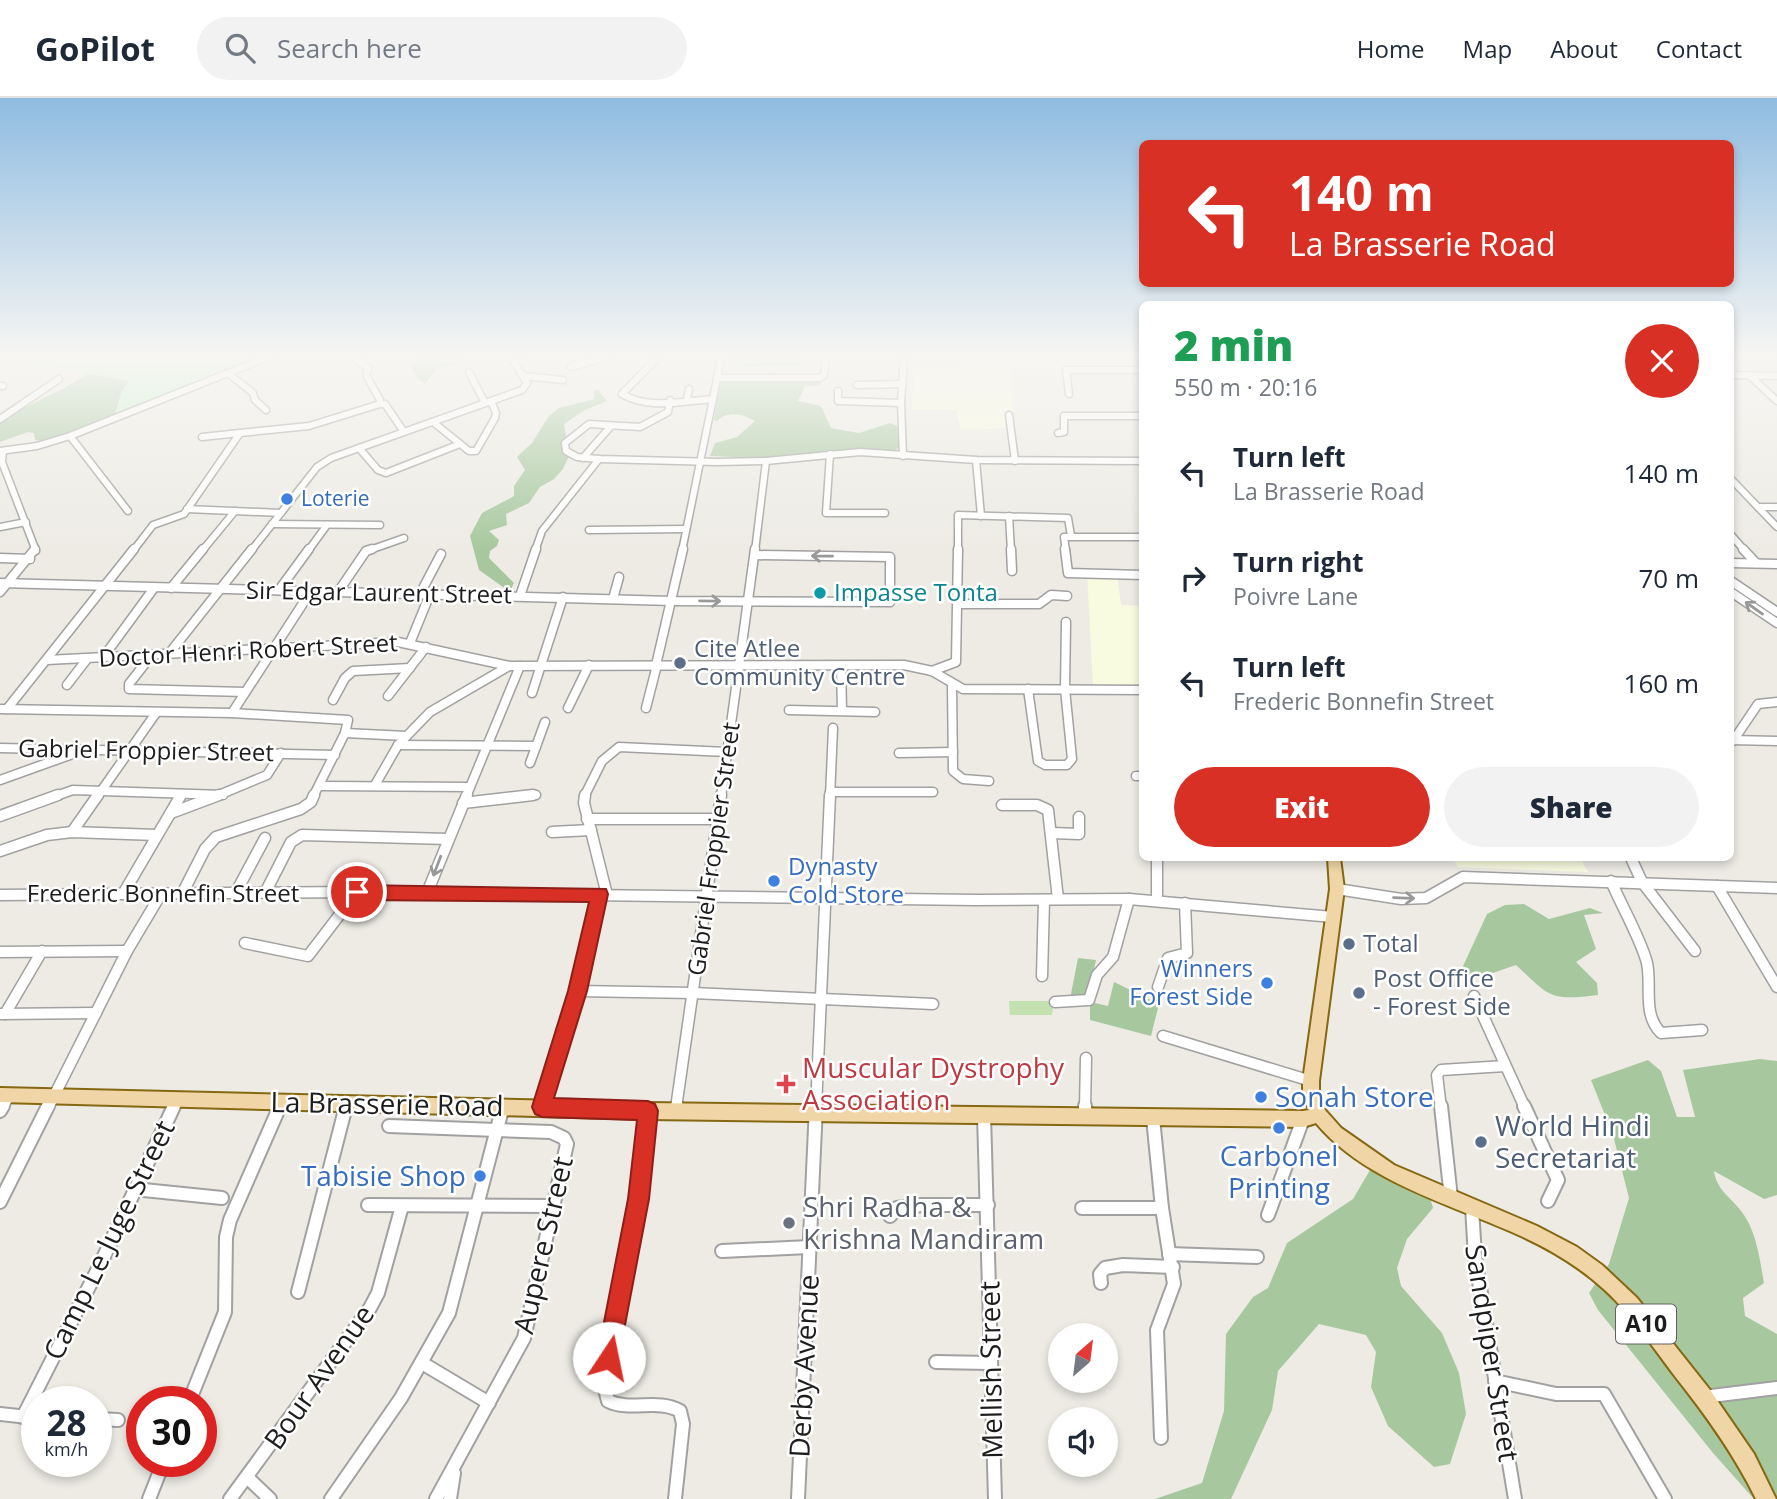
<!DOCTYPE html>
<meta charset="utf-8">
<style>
:root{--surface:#fff;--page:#f2f2f3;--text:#1f2937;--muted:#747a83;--line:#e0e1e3;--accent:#d93025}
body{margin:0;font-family:"Open Sans",sans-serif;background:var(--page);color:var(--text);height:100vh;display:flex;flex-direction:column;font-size:26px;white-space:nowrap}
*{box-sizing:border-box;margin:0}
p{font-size:23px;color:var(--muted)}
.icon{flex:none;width:38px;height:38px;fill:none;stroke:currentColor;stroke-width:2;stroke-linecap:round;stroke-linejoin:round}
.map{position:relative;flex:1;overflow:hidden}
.panel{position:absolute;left:1139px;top:203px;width:595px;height:560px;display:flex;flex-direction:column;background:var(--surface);border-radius:10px;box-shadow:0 4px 10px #0003}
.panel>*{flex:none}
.guide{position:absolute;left:1139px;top:42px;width:595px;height:147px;border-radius:10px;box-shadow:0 4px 10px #0003;background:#d93025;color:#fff;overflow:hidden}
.needle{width:46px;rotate:28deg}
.buttons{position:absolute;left:1048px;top:1225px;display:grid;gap:14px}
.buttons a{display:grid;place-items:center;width:70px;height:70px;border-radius:50%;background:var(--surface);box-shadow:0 4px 10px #0003;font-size:35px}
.speed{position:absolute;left:21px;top:1288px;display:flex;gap:14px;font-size:35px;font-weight:700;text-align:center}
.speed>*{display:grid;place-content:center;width:91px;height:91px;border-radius:50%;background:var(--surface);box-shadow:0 4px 10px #0003;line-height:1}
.speed small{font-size:18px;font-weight:400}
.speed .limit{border:10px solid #d22;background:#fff;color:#111}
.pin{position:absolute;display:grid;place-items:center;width:60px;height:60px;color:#fff;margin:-30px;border:4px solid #fff;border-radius:50%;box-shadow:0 2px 7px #0007}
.me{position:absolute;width:77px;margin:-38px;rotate:11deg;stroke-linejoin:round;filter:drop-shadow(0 0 5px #0008)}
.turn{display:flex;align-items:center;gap:24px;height:147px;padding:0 35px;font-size:32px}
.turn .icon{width:91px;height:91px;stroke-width:2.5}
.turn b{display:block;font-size:49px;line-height:60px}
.round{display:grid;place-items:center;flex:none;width:74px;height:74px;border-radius:37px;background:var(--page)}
.head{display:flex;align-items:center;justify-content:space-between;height:119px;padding:0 35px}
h1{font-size:42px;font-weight:800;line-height:52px;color:#1e9e55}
.action{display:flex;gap:14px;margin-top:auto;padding:14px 35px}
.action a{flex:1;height:80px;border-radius:42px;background:var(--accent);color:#fff;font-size:28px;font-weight:800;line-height:80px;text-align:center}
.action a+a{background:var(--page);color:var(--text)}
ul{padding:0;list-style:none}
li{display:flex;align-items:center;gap:21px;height:105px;padding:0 35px}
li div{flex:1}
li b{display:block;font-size:26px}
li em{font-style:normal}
header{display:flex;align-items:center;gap:42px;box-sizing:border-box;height:98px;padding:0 35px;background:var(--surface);border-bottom:2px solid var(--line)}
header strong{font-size:33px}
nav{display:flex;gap:38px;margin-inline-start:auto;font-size:24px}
.search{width:490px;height:63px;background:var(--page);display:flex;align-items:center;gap:18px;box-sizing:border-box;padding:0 24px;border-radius:38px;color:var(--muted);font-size:26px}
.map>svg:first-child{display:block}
</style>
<header>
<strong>GoPilot</strong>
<div class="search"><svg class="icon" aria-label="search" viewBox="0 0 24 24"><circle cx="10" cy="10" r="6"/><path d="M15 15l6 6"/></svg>Search here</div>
<nav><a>Home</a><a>Map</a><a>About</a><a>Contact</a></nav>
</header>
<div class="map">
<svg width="1777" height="1401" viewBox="0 0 1777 1401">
<rect width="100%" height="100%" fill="#edebe4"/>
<g fill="#f9fbe0">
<path d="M964,256H1082L1084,269L1011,270L1013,330L961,332L956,312H912L914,271H963Z"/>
<path d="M1087,475L1117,476L1121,507L1143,508V586L1093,588Z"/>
<path d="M1453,760H1580L1588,774L1458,769Z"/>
</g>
<path fill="#c4e2b0" d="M1009,903H1054L1052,917H1010Z"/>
<g fill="#a7c89e">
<path d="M412,256H466L458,265L437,271L425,286L418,281L411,269L415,264Z"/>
<path d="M736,256H802L801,267L747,269L729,263L738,257Z"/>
<path d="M769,274L782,279L820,283L821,287L805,288L798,303L821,308L831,330L859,335L890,325L897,328L899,348L896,353L862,351L756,360L710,358L715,345L737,339L755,323C744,316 727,312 717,323L714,322L719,279H760Z"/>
<path d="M89,275L130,283L122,293L115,316L83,330L41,343L35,342L34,335L28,334L0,344V322L64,290Z"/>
<path d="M598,292L607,303L585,312L564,326L569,358L563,371L554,381L540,389L529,405L506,416L507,427L489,433L499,442L497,448L490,453L489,460L514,485L511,491L503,489L479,472L470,438L482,415L514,398V388L525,372L517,359L532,345L549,318L559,310L594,301V293Z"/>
<path d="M1524,806L1549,821L1590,810L1603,815L1584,817L1596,851L1576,864L1597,885L1598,897C1549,903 1550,899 1516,867L1484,878L1459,877L1487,816L1505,807Z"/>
<path d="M1078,860L1096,862L1088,900L1070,901Z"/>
<path d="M1114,884L1159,906L1151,938L1090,922V904L1108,908Z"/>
<path d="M1760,961L1777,963V1097L1764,1101L1714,1073C1717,1094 1733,1100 1744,1117C1757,1136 1760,1163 1764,1185L1743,1200L1745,1218L1777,1236V1401H1754L1713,1355L1598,1212L1589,1195L1609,1166L1629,1100L1613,1037L1591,982L1648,962L1661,973L1677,1019H1695L1683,972Z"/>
<path d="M1370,1072L1428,1093L1433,1110L1407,1141L1397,1170L1401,1188L1442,1235L1459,1275L1466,1316L1450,1366L1434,1369L1388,1328L1371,1289L1376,1254L1366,1237L1319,1226L1278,1273L1272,1312L1231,1401H1155L1202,1385L1224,1313L1226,1236L1253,1199L1268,1190L1287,1145L1353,1101Z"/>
</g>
<path fill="#c6f2cd" d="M0,256H269L115,316L122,293L129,283L0,259Z"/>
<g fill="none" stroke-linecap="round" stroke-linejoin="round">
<g stroke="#a1a1a1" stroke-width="9">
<g id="minor-far3">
<path d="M353,256L355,261L368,270L366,277L380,302"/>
<path d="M522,256H530"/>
<path d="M661,256L622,296C648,312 685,303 713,301"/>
<path d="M1731,256L1735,267L1732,277"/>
<path d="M571,269L618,256"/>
<path d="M469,274L485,305"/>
<path d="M229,276L253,295L255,302L266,312"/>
<path d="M1731,277L1777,278"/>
<path d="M1749,277L1777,303"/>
<path d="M523,278L563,282"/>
<path d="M717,280H820L824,277L827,256"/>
<path d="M857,287L903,286"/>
<path d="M0,288H3"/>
<path d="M838,293V303L901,305"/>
<path d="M1069,296L1066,272H1143"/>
<path d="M687,301L689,291"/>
<path d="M670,302L668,314L640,329L589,326L565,345L566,353L577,359L599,361L717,364L766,363L860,354L976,362L1143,363"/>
<path d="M1009,317L1015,363"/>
<path d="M0,321L59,281"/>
<path d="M433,324L469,353H476L495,320L496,315L491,303"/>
<path d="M1058,335L1064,334V318H1143"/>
<path d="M70,338L128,413"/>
<path d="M202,339L240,335"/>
<path d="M359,350L378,372L386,375L460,346"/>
<path d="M0,353L37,348L70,338L276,256"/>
<path d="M3,353L2,364L36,453"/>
<path d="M830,356L826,415H885"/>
<path d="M903,358L901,305L904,256"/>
<path d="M583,360L611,328"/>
<path d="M976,362L981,418"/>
<path d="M1731,381L1777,429"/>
<path d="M1758,409H1777"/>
<path d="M187,411L281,415"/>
<path d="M1009,418L1011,453"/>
<path d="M272,426L380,427"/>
<path d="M0,429L26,424"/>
<path d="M589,432L686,431"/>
<path d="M1731,437L1745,453"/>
<path d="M133,453L153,427L184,416L240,335L309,328L380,306H385L404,334"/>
<path d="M202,453L235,413"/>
<path d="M251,453L317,369L331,360L522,292L527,285L509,256"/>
<path d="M308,453L327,427"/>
<path d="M367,453L404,440"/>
<path d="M535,453L542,433L599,361"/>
<path d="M682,453L722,256"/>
<path d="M755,453L766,363"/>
<path d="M958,453V417L1068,420L1071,438"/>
<path d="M1066,453L1064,439H1143"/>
</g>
</g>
<g stroke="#a1a1a1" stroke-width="11">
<g id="minor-far2">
<path d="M1011,451L1012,473"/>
<path d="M1065,451L1068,475L1143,477"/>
<path d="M1743,451L1756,465"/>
<path d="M0,460L30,461"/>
<path d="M1731,465L1777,466"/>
<path d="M1731,483L1777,514"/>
<path d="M0,485L672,503L890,504V459L755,457"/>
<path d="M171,490L203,451"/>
<path d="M279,492L309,451"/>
<path d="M0,494L35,451"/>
<path d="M338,494L366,453L372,451"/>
<path d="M1731,494L1777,525"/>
<path d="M420,496L441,456"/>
<path d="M520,498L536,451"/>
<path d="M613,501L619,479"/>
<path d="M958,506H1039L1051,497L1067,498"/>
<path d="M410,545L430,496"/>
<path d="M168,557L252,451"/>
<path d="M151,558L129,586V591L245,594"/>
<path d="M102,561L154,490"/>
<path d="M47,562L398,544L509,568L904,567L932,573L963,591L1143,592"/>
<path d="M656,567L683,451"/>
<path d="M841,568L842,612"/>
<path d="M932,573L956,564L958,451"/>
<path d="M67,587L87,561"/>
<path d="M952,587L953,673L963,681L989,683"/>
<path d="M1028,591L1038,663L1045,667H1067L1072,661L1065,591L1066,524"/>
<path d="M532,595L563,499"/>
<path d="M388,598L426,549"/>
<path d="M333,602L345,580L353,573L410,570"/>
<path d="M568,610L589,567"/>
<path d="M646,610L657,567"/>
<path d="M0,611L232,615L348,622L345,635L313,699"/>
<path d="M7,611L134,451"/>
<path d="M789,612L875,614"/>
<path d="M232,615L311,493"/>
<path d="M345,635L406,638"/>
<path d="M1731,640L1733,643L1758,606L1777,604"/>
<path d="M1731,642L1777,643"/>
<path d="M398,647L536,648"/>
<path d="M0,650L335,657"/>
<path d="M899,655L953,654"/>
<path d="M530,665L545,624"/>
<path d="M1136,678H1143"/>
<path d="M0,682L81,653"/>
<path d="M375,687L398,647L430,614L509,568"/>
<path d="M321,688L470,689"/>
<path d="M830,694H933"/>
<path d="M53,699L73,692L223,697"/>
<path d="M97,699L156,615"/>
<path d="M180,699L182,696"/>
<path d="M214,699L267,677L281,655"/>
<path d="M466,699L520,568"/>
<path d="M517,699L536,697"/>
<path d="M584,699L602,663L619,649L727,654"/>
<path d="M721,699L755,451"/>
<path d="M830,699L833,630"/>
</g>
</g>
<g stroke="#a1a1a1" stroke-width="13">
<g id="minor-far1">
<path d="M585,697L584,705L607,797"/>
<path d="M463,705L533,697"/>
<path d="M1002,707H1037L1048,712L1058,801"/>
<path d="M171,715L219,697"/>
<path d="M0,718L58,697"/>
<path d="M587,721H719"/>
<path d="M72,734L98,697"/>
<path d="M552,734L591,732"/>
<path d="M1051,735L1079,736V719"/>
<path d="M0,753L47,737L72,734L156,737"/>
<path d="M1157,760V802"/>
<path d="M1631,760L1642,784L1695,853"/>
<path d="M1611,783C1621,807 1641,841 1647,865C1652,888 1642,916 1661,935L1702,932"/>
<path d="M1717,788L1777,889"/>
<path d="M1337,791L1401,801L1426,800L1463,779L1777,790"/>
<path d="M265,795L291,744L302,737L448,741"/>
<path d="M427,795L467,697"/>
<path d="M123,796L181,697"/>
<path d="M182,796L205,751L216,739L301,711L311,704L314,697"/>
<path d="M235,796L265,740"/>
<path d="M0,797L357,794L975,802L1129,801L1333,819"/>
<path d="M245,845L308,858L357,794"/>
<path d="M0,854L127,853"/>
<path d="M1042,878L1044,802"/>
<path d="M1158,889L1168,860L1187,855L1185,805"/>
<path d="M577,893L693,895L933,906"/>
<path d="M1474,898L1525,1010"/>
<path d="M1055,904L1089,902L1097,877L1113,859L1129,801"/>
<path d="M0,916L96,915"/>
<path d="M5,916L42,853"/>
<path d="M1163,938L1311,983"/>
<path d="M542,1009L577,893L600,796"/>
<path d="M2,1010L10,996"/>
<path d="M48,1010L127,853L161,796"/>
<path d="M173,1010L177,1002"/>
<path d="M279,1010L282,1004"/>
<path d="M346,1010L347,1005"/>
<path d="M676,1010L721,697"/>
<path d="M816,1010L830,697"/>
<path d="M1085,1010L1086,960"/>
<path d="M1441,1010L1437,977L1441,972L1505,968"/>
</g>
</g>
<g stroke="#a1a1a1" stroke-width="16">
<g id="minor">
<path d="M1441,1008L1451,1100"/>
<path d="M1524,1008L1558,1082L1548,1103"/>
<path d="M0,1013L3,1008"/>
<path d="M648,1013L639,1101L604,1287L608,1303C631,1314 658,1300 680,1313L683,1326L675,1401"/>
<path d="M676,1013L677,1008"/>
<path d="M984,1017L995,1401"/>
<path d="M1085,1019V1008"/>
<path d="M1153,1020L1162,1110L1174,1186L1157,1232L1161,1340"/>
<path d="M389,1028L551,1034L564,1040L567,1046L524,1240L436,1401"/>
<path d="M134,1091L222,1100"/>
<path d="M0,1104L48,1008"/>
<path d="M368,1107L554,1108"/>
<path d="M1472,1109L1475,1159L1515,1401"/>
<path d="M1082,1110H1162"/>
<path d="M1268,1117L1303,1021"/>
<path d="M890,1118L897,1110L922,1107H988"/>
<path d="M722,1153L809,1149"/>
<path d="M1169,1156L1257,1159"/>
<path d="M1101,1185L1100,1176L1105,1170L1123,1167L1173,1169"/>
<path d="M298,1194L346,1008"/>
<path d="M936,1264L989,1265"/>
<path d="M422,1265L489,1305"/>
<path d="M1495,1283L1556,1296H1604L1665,1401"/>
<path d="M1703,1299L1777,1290"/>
<path d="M189,1304L225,1214L226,1139L230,1122L280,1008"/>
<path d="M0,1316L37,1320"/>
<path d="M23,1319L100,1167L174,1008"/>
<path d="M96,1321L118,1322"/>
<path d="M248,1380L270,1401"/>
<path d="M149,1401L164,1363"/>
<path d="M230,1401L370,1210L378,1195L402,1108"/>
<path d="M331,1401L401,1300L449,1215L503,1008"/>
<path d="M450,1401L454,1375"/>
<path d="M798,1401L816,1008"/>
</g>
</g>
<g stroke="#856812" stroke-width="4">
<path id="major" d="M1328,760H1340L1344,791L1319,983V996L1325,1012L1341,1030L1394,1067L1537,1128L1577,1149L1602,1167L1637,1200L1710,1292L1754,1356L1776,1401H1756C1734,1356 1705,1316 1674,1277C1658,1256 1643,1234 1626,1214C1598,1181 1562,1157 1523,1139C1454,1107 1366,1085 1316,1025L1303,1029L648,1021L0,1004V990L648,1005L1303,1013L1309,1012L1303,996V983L1330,791Z"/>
</g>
<use href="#minor-far3" stroke="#fff" stroke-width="6"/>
<use href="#minor-far2" stroke="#fff" stroke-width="8"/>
<use href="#minor-far1" stroke="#fff" stroke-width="10"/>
<use href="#minor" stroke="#fff" stroke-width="12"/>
<use href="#major" fill="#f0d6a6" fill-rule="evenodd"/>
</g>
<defs><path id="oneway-shaft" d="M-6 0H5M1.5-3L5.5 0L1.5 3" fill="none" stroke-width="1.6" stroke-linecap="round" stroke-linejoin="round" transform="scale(1.75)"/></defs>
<g stroke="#999">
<use href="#oneway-shaft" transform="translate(822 458) rotate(-179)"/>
<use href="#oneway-shaft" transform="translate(710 503) rotate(1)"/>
<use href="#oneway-shaft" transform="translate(1754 510) rotate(-145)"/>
<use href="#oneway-shaft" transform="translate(437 768) rotate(111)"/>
<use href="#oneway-shaft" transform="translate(1404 800) rotate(2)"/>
</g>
<linearGradient id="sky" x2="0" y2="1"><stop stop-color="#8fbce1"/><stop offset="0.57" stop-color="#f7f6f3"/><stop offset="1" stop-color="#f7f6f3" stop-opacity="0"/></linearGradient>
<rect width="1777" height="453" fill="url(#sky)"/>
<path fill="#d93025" stroke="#8d1f18" stroke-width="2" d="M357,787L606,791L608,796L587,893L554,1000L648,1003L655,1006L658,1013L649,1101L617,1269L609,1272L600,1269L597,1260L628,1101L637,1022L542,1019L535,1016L532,1009L568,893L589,804L357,802L351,799L348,794L351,789Z"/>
<g fill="#3f7fe0" stroke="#fff" stroke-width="2.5">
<circle cx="287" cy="401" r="7"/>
<circle cx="774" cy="783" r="7"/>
<circle cx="1267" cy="885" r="7"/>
<circle cx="1261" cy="999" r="7"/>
<circle cx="1279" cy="1030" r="7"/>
<circle cx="480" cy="1078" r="7"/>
</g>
<circle fill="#0f9aa8" stroke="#fff" stroke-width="2.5" cx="820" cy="495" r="7"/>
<g fill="#5c6f8a" stroke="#fff" stroke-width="2.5">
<circle cx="680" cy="565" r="7"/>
<circle cx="1349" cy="846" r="7"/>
<circle cx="1359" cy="895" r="7"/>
<circle cx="1481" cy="1044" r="7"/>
</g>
<path fill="#e0444e" stroke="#fff" stroke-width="2.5" d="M782.5 975.5h7v7h7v7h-7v7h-7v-7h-7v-7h7z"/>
<circle fill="#6b7280" stroke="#fff" stroke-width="2.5" cx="789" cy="1125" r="7"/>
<g text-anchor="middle" stroke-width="5" stroke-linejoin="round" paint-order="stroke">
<g font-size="21" fill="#366cbe" stroke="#fff" text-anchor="start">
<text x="301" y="408">Loterie</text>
</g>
<rect fill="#fff" stroke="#616161" stroke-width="2" x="1616" y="1206.5" width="60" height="39" rx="5"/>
<g font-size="23" font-weight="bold" fill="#1d1d1d">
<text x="1646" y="1234">A10</text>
</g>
<g font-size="24" fill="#1d1d1d" stroke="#fff">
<text transform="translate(379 495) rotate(1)" y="8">Sir Edgar Laurent Street</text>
<text transform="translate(248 553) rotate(-3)" y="8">Doctor Henri Robert Street</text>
<text transform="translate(146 653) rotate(1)" y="8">Gabriel Froppier Street</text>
<text transform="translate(714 751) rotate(-82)" y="8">Gabriel Froppier Street</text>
<text x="163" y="804">Frederic Bonnefin Street</text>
</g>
<g font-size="24" fill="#0d838f" stroke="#fff" text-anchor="start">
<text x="834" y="503">Impasse Tonta</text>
</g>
<g font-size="24" fill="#4e5e75" stroke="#fff" text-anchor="start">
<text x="694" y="559">Cite Atlee<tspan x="694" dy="28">Community Centre</tspan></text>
<text x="1363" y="854">Total</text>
<text x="1373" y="889">Post Office<tspan x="1373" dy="28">- Forest Side</tspan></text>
</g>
<g font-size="24" fill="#366cbe" stroke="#fff" text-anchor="start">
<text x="788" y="777">Dynasty<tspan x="788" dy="28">Cold Store</tspan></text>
<text x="1253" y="879" text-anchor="end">Winners<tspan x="1253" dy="28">Forest Side</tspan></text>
</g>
<g font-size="28" fill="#be3a42" stroke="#fff" text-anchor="start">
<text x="802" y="980">Muscular Dystrophy<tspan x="802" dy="32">Association</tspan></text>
</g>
<g font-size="28" fill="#366cbe" stroke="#fff" text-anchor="start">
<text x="1275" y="1009">Sonah Store</text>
<text x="1279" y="1068" text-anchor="middle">Carbonel<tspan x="1279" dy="32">Printing</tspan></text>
<text x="466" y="1088" text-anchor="end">Tabisie Shop</text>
</g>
<g font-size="28" fill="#1d1d1d" stroke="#fff">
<text transform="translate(387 1006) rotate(1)" y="10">La Brasserie Road</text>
<text transform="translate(109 1142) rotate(-64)" y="10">Camp Le Juge Street</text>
<text transform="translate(543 1147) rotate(-77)" y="10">Aupere Street</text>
<text transform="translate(1492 1255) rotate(81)" y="10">Sandpiper Street</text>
<text transform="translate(804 1268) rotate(-87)" y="10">Derby Avenue</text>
<text transform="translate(991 1272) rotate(-91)" y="10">Mellish Street</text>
<text transform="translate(319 1279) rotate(-55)" y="10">Bour Avenue</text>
</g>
<g font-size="28" fill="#4e5e75" stroke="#fff" text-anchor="start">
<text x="1495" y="1038">World Hindi<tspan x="1495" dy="32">Secretariat</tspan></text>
</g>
<g font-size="28" fill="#5b616d" stroke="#fff" text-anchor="start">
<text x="803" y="1119">Shri Radha &amp;<tspan x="803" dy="32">Krishna Mandiram</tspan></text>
</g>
</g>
</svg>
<div class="buttons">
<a><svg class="needle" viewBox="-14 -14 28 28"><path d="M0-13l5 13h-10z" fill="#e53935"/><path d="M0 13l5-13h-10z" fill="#747a83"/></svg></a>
<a><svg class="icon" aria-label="sound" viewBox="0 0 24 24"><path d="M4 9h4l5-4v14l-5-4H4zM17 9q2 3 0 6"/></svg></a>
</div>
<div class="speed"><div>28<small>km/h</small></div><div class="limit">30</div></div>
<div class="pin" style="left:357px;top:794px;background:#d93025"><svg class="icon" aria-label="arrive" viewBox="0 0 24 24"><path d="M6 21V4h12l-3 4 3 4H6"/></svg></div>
<svg class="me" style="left:609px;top:1260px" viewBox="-20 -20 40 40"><circle r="19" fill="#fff"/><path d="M0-13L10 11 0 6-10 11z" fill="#d93025"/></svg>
<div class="guide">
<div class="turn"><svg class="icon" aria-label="left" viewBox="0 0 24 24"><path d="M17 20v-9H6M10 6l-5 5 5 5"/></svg><div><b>140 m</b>La Brasserie Road</div></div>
</div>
<section class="panel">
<div class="head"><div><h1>2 min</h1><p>550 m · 20:16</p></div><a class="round" style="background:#d93025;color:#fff"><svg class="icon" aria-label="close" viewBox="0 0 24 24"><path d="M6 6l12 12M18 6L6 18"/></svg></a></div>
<ul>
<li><svg class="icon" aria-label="left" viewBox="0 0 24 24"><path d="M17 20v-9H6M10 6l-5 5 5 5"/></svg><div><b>Turn left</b><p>La Brasserie Road</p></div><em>140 m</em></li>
<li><svg class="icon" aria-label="right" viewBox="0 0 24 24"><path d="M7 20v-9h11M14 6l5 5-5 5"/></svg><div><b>Turn right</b><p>Poivre Lane</p></div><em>70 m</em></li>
<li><svg class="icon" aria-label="left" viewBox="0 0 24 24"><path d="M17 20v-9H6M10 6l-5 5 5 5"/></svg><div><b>Turn left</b><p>Frederic Bonnefin Street</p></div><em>160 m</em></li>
</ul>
<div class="action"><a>Exit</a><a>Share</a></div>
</section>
</div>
